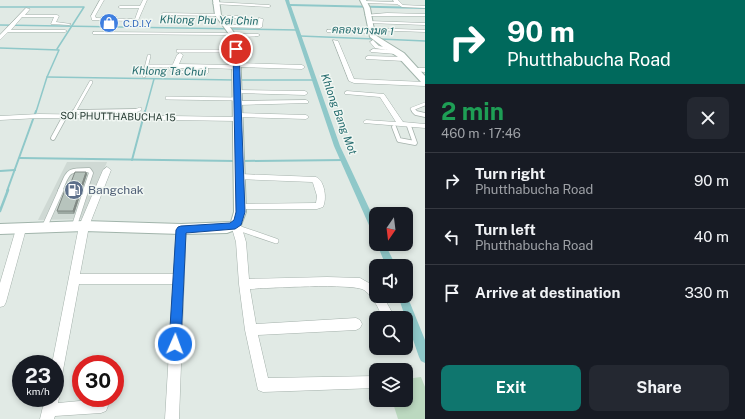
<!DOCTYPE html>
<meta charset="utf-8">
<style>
:root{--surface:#171b24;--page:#242831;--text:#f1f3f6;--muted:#9ea1a6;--line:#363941;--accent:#0f766e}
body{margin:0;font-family:"Public Sans",Sarabun,sans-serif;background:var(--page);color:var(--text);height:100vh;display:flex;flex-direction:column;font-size:15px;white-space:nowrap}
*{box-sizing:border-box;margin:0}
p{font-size:13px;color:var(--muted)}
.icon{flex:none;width:22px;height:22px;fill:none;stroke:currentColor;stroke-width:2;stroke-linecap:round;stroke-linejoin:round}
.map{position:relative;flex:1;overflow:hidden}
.sheet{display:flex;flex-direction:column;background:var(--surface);width:320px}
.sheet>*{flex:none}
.banner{background:#00695c;color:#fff;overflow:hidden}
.needle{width:26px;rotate:194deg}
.fabs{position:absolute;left:369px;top:207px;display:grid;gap:8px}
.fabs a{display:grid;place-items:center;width:44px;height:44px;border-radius:8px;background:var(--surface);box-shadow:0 2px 6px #0003;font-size:20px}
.speed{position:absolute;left:12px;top:355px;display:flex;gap:8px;font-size:20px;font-weight:700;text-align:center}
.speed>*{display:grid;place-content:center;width:52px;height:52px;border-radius:50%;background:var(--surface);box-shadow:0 2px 6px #0003;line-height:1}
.speed small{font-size:10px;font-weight:400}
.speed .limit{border:6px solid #d22;background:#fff;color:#111}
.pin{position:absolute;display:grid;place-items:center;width:34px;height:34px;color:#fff;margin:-17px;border:2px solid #fff;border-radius:50%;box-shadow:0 1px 4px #0007}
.me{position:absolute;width:44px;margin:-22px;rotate:2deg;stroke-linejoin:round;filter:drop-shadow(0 0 3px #0008)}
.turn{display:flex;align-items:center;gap:14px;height:84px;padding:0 16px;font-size:18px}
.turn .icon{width:52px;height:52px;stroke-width:2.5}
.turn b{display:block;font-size:28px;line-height:34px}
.round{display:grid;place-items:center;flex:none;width:42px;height:42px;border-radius:8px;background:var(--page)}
.summary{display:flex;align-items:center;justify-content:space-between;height:68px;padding:0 16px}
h1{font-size:24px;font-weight:700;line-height:30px;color:#1e9e55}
.action{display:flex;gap:8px;margin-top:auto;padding:8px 16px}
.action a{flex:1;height:46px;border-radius:8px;background:var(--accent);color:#fff;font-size:16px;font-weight:700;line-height:46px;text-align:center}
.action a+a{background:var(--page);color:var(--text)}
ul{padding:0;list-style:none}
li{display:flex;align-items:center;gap:12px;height:56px;padding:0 16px;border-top:1px solid var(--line)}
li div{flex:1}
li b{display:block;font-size:15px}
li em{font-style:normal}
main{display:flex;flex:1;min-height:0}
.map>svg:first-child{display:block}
</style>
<main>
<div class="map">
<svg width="425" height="419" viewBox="0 0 425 419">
<rect width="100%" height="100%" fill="#e1eae5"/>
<path fill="#cfd9d4" d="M67,162H107L84,219L38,220Z"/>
<path fill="#bcd9c0" d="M421,377L425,387V419H398L392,400H406V379Z"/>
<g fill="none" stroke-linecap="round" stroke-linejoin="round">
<g stroke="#8fc8c9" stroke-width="1.5">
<path d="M0,7H84L57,49"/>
<path d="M0,25L298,30"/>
<path d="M300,36L375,39"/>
<path d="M380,39L425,41"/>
<path d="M0,48L59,50L47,77L36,112"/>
<path d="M47,77L235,80"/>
<path d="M240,80H315"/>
<path d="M145,112L154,79"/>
</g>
<g stroke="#8fc8c9" stroke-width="2">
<path d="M20,158L235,161"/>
<path d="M132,160L145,111"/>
<path d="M242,161L344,160"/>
<path d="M0,171L15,170"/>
<path d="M7,191L36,111"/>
</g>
<path stroke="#8fc8c9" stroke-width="2.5" d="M0,211L8,190"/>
<g fill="#8fc8c9" fill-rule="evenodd">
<path d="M285,0H289L290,4L425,7V9L291,6L340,146L376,223V235L373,234L372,232L334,146Z"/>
<path d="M377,244H385L396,266H386Z"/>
<path d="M406,293L425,340V363L421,361L419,357L398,296H406Z"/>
</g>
<g stroke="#a4b1ab" stroke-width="4">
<g id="lane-far2">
<path d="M178,51H236"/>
<path d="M147,66H176"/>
<path d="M144,76L149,56"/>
<path d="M167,98L238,99"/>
<path d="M74,112L91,82"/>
<path d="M133,112L140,109"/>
<path d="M415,112L412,109L425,104"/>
</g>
</g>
<g stroke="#a4b1ab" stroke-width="5.5">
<g id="lane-far1">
<path d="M414,111L416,113L425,115"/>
<path d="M74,112L135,111"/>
<path d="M394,127L399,140L415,143L409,126"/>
<path d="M53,138L65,116"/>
<path d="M60,191C69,171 66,170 89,170L91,173L85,191"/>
</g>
</g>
<g stroke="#a4b1ab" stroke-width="6">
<g id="lane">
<path d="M74,227L86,190"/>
<path d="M44,228L61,190"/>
<path d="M238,228L276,241"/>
</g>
</g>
<g stroke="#a4b1ab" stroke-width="1">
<g id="street">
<path d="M100,0H104L95,16L96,18L135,19L139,8H120L118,7L120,6H140L143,0H147L136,25L134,26L132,25L133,21L92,20L91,16Z"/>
<path d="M393,0H398L403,5L425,6V8L402,7L397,4L364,3L362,2L364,1L394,2Z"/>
<path d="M215,2L269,5L271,6L269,7L213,4Z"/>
<path d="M26,8L30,9L25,15H57L59,16L56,22L71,24L69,25L51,24L54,17H22L11,30H65L67,31L65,32H8L0,40V35Z"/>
<path d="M163,13L218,14L220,16H238L240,17L238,18H220L218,16L161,15Z"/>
<path d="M387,13L425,14V16H367L365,15Z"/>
<path d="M259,18L263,19L262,27L260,28L226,27L224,26L226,25H258Z"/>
<path d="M369,21L425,23V25L367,23V22Z"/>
<path d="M370,28L425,30V32L368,30V29Z"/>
<path d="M329,30L371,31L373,32L371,33L327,32V30Z"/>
<path d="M95,32L232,33L234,34H258L260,35L258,36L232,38L230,35L93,34V32Z"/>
<path d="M333,40L338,41L354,79L425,82V86L354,83L349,81Z"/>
<path d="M373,40L379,46L389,48L386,50L375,48L370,42Z"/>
<path d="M373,49L396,50L399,52L396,54L371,52L370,51Z"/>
<path d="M180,53L183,55L179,64L233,65L236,63L302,65L305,67L302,69L239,67L236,69L208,68V73L205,75L193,74L194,68H177L176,70L183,71V73L171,72L170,71L177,55ZM199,68H202V71H198Z"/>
<path d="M368,56L404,57L407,59L404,61L366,59V57Z"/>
<path d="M414,68H425V72L412,71V69Z"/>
<path d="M238,90L305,91L308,93L305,95L236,93L235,92Z"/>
<path d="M347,91L384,94L403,122L425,124V128L364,123L363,122L366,120L396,122L380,97L345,94V92Z"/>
<path d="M306,100L308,101V103L238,105L235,103L238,101Z"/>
<path d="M237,113L306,115L309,117L306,119L238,117L240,119L237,121L39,118L0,120V116L39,114L236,117L234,115Z"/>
<path d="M107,167L111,170L89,226L80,274H174L176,229L178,226H184L186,229L179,419H165L173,284H79L61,381L60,386L55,387V364H52L79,226L103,170Z"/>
<path d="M240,174L316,177C325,181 327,199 323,207L317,209H237L236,207L240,204L316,203L317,196L313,183L312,182L237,179L236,177L237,175Z"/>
<path d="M236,221L239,222L241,225L246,242L249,279L327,277L360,278L376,287V296H383L395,318H383C378,308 374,297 364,290C353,283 268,288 250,289L256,324L356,318L360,320L362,324L360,328L356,330L258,335L268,378L376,376V388L263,392L258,390L245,330L239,284L236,242L231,225L233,222Z"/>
<path d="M21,225L24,226L26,229L6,302L4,306L0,307V283L16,229L18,226Z"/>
<path d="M55,393L59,398L58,403L101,399L106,401L108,406L106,411L101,413L55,416L54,419H40L45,398H55Z"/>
</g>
</g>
<g stroke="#a1b4ab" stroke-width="2">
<g id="secondary">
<path d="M213,0H219L221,15L235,34L240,49L246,212L240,228L227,233L181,234L84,231L0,234V224L84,221L181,224L231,222L234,212L232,49L229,34L215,15Z"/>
<path d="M360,0H366L370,8L375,35L404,53L425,76V83H422L398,57L383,47L370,37L364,8Z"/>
</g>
</g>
<use href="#lane-far2" stroke="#fff" stroke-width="3"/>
<use href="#lane-far1" stroke="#fff" stroke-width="4"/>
<use href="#lane" stroke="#fff" stroke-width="5"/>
<use href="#street" fill="#fff" fill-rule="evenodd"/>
<use href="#secondary" fill="#fff" fill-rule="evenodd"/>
</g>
<path fill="#9da9a3" d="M86,172L87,174L74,214H58L57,211L68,190Z"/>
<path fill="#808984" d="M86,172L87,174L74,214L73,211Z"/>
<path fill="#b7c4bd" stroke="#808984" d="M75,172H86L73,211H57L65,190H68Z"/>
<path fill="#1a73e8" stroke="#114b97" d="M236,48L239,49L245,212L241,225L235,229L186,233L181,344L179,348L175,350L170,348L169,344L176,230L178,227L181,226L230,223L234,220L236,212L233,49Z"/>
<defs>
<g id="shop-disc" transform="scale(1)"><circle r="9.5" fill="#3f7fe0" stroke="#f1f7f3"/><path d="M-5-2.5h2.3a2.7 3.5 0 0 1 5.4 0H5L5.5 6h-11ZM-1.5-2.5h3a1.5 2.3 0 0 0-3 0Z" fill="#fff"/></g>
<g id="fuel-disc" transform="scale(1)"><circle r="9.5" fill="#5c6f8a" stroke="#f1f7f3"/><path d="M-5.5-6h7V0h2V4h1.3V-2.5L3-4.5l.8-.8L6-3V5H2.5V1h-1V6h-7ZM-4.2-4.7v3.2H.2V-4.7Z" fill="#fff"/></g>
</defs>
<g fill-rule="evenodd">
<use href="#shop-disc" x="109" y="23"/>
<use href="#fuel-disc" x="74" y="190"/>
</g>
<g text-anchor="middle" stroke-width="3" stroke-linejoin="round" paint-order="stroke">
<g font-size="10" fill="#366cbe" stroke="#f1f7f3" text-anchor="start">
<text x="123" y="27">C.D.I.Y</text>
</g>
<g font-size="10" fill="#233830" stroke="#f1f7f3">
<text transform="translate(118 116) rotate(1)" y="4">SOI PHUTTHABUCHA 15</text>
</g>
<g font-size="11" font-style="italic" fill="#246b6d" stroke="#f1f7f3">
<text transform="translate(209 20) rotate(1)" y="4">Khlong Phu Yai Chin</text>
<text transform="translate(363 30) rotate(2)" y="4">คลองบางมด 1</text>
<text transform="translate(169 71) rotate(1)" y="4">Khlong Ta Chui</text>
<text transform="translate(339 114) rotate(70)" y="4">Khlong Bang Mot</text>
</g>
<g font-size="12" fill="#4e5e75" stroke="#f1f7f3" text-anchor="start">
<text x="88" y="194">Bangchak</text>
</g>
</g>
</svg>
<div class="fabs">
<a><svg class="needle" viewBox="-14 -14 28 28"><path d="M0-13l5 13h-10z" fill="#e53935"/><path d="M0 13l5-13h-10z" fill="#9ea1a6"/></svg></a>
<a><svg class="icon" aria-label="sound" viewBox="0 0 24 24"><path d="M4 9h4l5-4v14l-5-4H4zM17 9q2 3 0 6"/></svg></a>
<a><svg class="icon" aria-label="search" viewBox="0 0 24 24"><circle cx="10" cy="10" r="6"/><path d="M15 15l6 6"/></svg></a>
<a><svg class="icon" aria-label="layers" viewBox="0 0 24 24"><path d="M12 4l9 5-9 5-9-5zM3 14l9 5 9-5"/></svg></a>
</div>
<div class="speed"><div>23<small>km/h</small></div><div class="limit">30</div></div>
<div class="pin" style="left:236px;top:49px;background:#d93025"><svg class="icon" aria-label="arrive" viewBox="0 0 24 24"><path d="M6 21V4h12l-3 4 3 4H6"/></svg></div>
<svg class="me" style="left:175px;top:344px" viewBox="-20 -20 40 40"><circle r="17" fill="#1a73e8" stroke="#fff" stroke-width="3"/><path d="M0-11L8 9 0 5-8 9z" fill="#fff"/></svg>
</div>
<section class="sheet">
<div class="banner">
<div class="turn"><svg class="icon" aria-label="right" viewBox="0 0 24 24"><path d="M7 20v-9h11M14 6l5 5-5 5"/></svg><div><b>90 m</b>Phutthabucha Road</div></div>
</div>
<div class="summary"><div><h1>2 min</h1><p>460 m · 17:46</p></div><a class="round"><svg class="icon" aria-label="close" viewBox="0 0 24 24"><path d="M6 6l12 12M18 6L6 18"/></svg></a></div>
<ul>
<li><svg class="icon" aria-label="right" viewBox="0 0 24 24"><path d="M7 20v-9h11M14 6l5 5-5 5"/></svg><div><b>Turn right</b><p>Phutthabucha Road</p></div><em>90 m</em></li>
<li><svg class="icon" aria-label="left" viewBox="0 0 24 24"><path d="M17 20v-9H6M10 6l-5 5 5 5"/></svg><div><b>Turn left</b><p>Phutthabucha Road</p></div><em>40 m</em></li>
<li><svg class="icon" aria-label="arrive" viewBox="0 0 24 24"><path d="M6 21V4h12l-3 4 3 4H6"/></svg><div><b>Arrive at destination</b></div><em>330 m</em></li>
</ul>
<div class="action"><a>Exit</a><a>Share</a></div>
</section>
</main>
